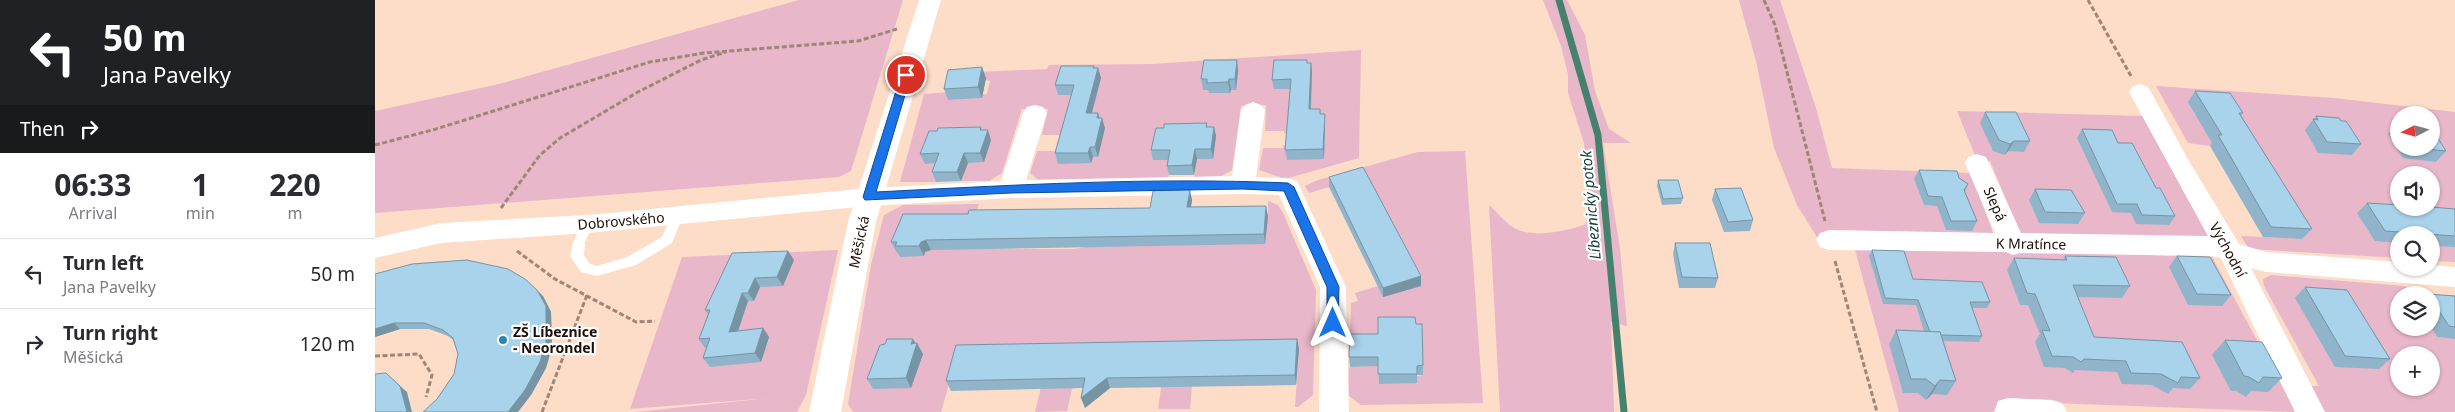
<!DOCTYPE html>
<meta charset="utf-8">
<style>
:root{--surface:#fff;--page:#f7f7f7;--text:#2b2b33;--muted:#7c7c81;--line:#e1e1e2}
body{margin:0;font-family:"Noto Sans",sans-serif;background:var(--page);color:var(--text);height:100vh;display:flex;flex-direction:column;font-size:19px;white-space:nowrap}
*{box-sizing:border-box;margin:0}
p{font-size:16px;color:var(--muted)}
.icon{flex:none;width:28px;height:28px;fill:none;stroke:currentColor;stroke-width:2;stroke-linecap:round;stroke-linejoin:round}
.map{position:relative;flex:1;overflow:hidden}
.panel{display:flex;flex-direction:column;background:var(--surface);width:375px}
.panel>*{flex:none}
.top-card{background:#202124;color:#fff;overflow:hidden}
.needle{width:32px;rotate:264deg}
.tools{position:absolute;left:2015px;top:106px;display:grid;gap:10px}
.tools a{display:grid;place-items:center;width:50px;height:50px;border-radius:50%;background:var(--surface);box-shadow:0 1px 4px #0004;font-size:25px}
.pin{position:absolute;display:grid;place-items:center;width:42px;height:42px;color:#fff;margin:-21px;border:2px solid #fff;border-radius:50%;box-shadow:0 1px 5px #0007}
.me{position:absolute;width:55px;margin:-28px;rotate:0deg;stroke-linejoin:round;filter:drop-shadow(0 0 4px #0008)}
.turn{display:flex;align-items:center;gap:18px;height:105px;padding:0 20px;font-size:22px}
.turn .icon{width:65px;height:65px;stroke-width:2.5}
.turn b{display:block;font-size:35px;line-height:42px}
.then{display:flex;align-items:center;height:48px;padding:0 20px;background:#0003;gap:10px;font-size:19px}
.eta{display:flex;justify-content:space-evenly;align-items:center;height:85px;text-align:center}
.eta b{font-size:30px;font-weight:700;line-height:35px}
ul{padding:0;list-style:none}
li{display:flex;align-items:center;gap:15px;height:70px;padding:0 20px;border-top:1px solid var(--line)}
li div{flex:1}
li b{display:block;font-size:19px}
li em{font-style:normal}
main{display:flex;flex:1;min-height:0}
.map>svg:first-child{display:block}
</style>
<main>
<section class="panel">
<div class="top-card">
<div class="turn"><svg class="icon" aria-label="left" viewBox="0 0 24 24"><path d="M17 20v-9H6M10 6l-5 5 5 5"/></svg><div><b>50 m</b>Jana Pavelky</div></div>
<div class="then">Then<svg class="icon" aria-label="right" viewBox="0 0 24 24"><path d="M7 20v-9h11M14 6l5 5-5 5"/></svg></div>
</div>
<div class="eta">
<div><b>06:33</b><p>Arrival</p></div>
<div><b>1</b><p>min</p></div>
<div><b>220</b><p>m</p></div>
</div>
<ul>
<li><svg class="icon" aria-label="left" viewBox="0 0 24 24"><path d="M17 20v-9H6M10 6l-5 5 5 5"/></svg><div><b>Turn left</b><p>Jana Pavelky</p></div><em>50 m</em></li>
<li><svg class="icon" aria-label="right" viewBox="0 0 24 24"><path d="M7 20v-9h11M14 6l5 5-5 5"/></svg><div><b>Turn right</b><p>Měšická</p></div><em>120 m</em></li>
</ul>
</section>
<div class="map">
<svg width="2080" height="412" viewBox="0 0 2080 412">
<rect width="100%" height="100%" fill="#fddcc8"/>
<g fill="#e8b7ca" fill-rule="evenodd">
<path d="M424,0H528L476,171L464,177L0,213V111L124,84Z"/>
<path d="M1168,0H1192L1210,35L1220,91L1234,129L1256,143H1228L1245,249L1252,326L1236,322L1239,412H1125L1114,205C1122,212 1131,224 1141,229C1159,238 1193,231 1211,224L1214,202L1209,143L1193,93V74L1186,46Z"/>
<path d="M1364,0H1405L1441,108L1457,168L1596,173L1621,241L1442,237L1422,205L1399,148L1381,61Z"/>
<path d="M986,50L984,158L910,179L884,170L888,148H908V145H913L949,153L950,124L913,133H909V131H890L891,105L866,106L857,170L845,177L819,178L821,164L801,160L797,163L793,178L663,180L655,173L662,151H682L716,163L718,157H723L729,128L686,135H667L673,109H647L627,173L614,181H586L591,167L588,166L616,141L571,163L561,182H525L549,94L575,92L573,100L606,98L607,95L612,94L615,81L580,73L672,69L674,65L778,64Z"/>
<path d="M1781,86L1959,98L2080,112V262L2056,261V235H2024V258L1874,249L1866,236L1927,239L1835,146L1813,143ZM2024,115H2056V148H2024ZM2024,175H2056V208H2024Z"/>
<path d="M1582,111L1768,116L1835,239L1645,233L1615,161L1602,160Z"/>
<path d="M1090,151L1108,403L986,405L973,395L974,367L998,366L1003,363L1004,383L1048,375L1003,346L975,343L976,303L983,301L980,293L1003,286L989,177L934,193L930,186L943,180L1043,152Z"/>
<path d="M893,201L903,205L908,213L941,290L938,395L923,407H920L924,349L817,386L815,409H783L791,353L697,389L692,411L660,412L674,354L584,349L566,412H478L473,404L496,265L509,215L528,205L604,204L589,249H699L893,216Z"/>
<path d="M1479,246L1837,257L1921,412L1624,401L1628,412H1524Z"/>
<path d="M463,250L431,395L422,412H261L394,398L255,409L307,257Z"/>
<path d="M1896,275L2030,286L2036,295H2024V328L2056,327L2062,337L2080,338V412H1946L1934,386H1944L1889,286L1888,279ZM2024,355H2056V388H2024Z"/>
</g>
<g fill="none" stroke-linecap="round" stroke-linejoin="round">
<path stroke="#44826e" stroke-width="7" d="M1184,0L1223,135L1249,412"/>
<g stroke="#9f8677" stroke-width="3" stroke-dasharray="5 2.5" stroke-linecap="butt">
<path d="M1389,0L1400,25L1450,221"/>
<path d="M1713,0L1756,76"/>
<path d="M0,145L61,129L275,62L329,53L483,41L522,29"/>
<path d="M126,208L165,155L185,138L263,92L326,60L351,52"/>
<path d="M142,251L180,279L261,322L280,321"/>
<path d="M1460,261L1502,412"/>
<path d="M0,356L44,354L57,375L51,397"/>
<path d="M167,412L212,295"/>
</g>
<path fill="#fff" fill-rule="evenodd" d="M302,211L308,216L297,243L261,265L222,276L206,272L195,256L198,242L209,221H217L219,224L210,242L209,255L215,264L222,266L252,257L287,237L298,213Z"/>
<g fill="#fff" fill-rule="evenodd">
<path d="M1765,84L1773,87L1776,92L1814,161L1864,244L1891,252L2024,262V268H2056V265L2080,267V287L1891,272L1876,268L1950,412H1920L1846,258L1837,256L1645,253L1638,255L1631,252L1454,250L1445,247L1441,240L1445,233L1454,230L1620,233L1590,163L1593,157L1602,154L1611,157L1614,163L1646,233L1833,236L1754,92L1757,87Z"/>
<path d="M878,102L886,105L890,110L881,177L913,178L922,181L971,287L974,412H944L945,287L904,195L868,194L636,198L494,206L213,233L66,243L0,258V238L66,223L213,215L494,188L626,181L648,113L652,107L660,105L668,107L672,113L651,180L857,176L866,110L870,105Z"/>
<path d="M1633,398L1677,400L1687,403L1692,412H1619L1623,401Z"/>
</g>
<path fill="#fff" fill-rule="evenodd" d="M544,0H566L501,222L466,412H434L473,222Z"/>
</g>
<g fill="#90b5ca">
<path d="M862,60L863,71L861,90H856L855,93H834L833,90H828L826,79Z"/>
<path d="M932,63H936L937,73L936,109L945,114L950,124L949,159L912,160L910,150L915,89H899L897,80Z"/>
<path d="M720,68L726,78L717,113H723L724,118L730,128L723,157H718L716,163L683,164L680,153L696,95H683L680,85Z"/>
<path d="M611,78L607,98L573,100L569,89Z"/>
<path d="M1820,91L1868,113L1866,116L1937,229L1927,239L1888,237L1835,146L1837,143L1813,102Z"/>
<path d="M1610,112L1655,141L1649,152L1633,151L1630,155L1618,151L1605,123Z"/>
<path d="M1941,116L1966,121L1986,144L1977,155L1943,153L1930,130Z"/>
<path d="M2024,122V148H2056L2071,151L2061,162L2028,158L2013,134Z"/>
<path d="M832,123V127H839L841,136L838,159H822L819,175H794L792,166L793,160H778L776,150L789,128Z"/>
<path d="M606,127L607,130L616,140L609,162L593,163L586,181L561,182L557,172L560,163L550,164L545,154L562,131Z"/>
<path d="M1707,129L1743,143L1781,188L1800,216L1794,225L1761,224L1756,213L1737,212L1702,138Z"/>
<path d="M1544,170L1584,178L1593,184L1590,192L1602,221L1597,231L1571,230L1562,206L1549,205L1539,179Z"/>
<path d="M954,177L1046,286L1008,297L954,187Z"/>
<path d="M1283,180L1308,198L1306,204L1287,205L1282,186Z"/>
<path d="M813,186L817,200L816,207L893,216L890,244L556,250L550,252L549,256L525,257L523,253H522L516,242L593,214L775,208L786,190Z"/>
<path d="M1340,189L1378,220L1375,231L1349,232L1337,200Z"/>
<path d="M1660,189L1710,213L1703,224L1664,223L1654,200Z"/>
<path d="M1992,203L2080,209V247L2056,246V235H2024V243L2000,241L1982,213Z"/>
<path d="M1300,243L1343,278L1340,288H1304L1298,254Z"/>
<path d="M1497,250L1538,279L1615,302L1612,308H1597L1607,336L1604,342L1568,341L1581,381L1572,395L1557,394L1551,400L1543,393H1528L1514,344L1521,330L1549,331L1541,305L1508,304L1494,256Z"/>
<path d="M413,251L419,260L408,286L385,287L379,301H373L363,331L388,328L394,337L386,362L335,367L328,358L332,347L330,348L324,339L333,314L330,310Z"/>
<path d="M1690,256L1755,286L1747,298L1702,297L1719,337L1825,378L1815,389L1798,388L1793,394L1777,385L1747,384L1742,372L1700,370L1698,373L1690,368L1669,367L1660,342L1665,334L1653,305H1645L1632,270L1639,258L1688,260Z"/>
<path d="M1802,256L1856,295L1847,306L1813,305L1794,267Z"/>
<path d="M0,274L168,296L176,312L177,347L171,368L156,395L62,399L79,374L83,354L78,340L73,336L54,329H25L0,337Z"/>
<path d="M1930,287L2015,359L2004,369L1960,367L1920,298Z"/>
<path d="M2053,294L2080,296V339L2062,337L2056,327V295H2052Z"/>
<path d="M1041,324L1048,365V375H1042V383L1004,384L1003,366L975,367L974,357L1003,334Z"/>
<path d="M922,339L924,349L921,385L735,388L710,408L708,388L576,391L571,381Z"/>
<path d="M1850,340L1907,378L1893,392L1876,391L1871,397L1861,391H1856L1837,355Z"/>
<path d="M540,344L548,354L536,388L498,389L492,379Z"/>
</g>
<g fill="#7694a4">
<path d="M862,60L863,71L861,90L860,79Z"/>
<path d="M936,63L937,73L935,119L934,109Z"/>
<path d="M719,66L721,74L723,68L726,78L714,123L711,113Z"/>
<path d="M607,67L611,78L607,98L603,87Z"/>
<path d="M854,79L856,90L855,93L853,82Z"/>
<path d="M723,113L726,123L727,118L730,128L723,157L720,147Z"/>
<path d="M950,114V124L949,159L948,149Z"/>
<path d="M839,127L841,136L838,159L836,149Z"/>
<path d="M613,130L616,140L609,162L605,153Z"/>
<path d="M1639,141L1633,151L1630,155L1635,144Z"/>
<path d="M715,147L718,157L716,163L713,153Z"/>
<path d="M820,149L822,159L819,175L817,165Z"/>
<path d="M589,153L593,163L586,181L582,172Z"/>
<path d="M813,186L814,192L815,190L817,200L814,217L812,207Z"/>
<path d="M891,206L893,216L890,244L889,234Z"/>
<path d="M551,240L556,250L550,252L549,256L544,246L546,242Z"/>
<path d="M413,251L419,260L408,286L402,277Z"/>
<path d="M1046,276V286L1008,297V288Z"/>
<path d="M380,278L385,287L379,301L373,293Z"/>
<path d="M162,290L168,296L176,312L177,347L171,368L156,395L143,412H133Z"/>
<path d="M367,293L373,301L360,340L354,332Z"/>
<path d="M19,323L25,329L0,337V329Z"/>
<path d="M388,328L394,337L386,362L380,353Z"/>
<path d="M538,339L542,346V343L548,354L536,388L531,378L536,344Z"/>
<path d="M922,339L924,349L921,385L920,375Z"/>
<path d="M732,378L735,388L710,408L706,398Z"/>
<path d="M1565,380L1557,394L1551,400L1560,386Z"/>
<path d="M25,386L32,392L37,412H32Z"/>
</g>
<g fill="#a8d3eb" stroke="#7694a4">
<path d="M829,60H862L860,79H854L853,82L832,83V79H826Z"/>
<path d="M899,60H932V63H936L934,109H945V114H950L948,149L910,150L916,79L897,80Z"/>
<path d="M686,66H719L718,68H723L711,113H723L722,118H727L720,147H715L713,153H680L699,85H680Z"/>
<path d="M607,67L603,87L569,89L573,70Z"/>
<path d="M1820,91L1855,93L1868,113H1864L1937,229L1896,227L1843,135H1847Z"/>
<path d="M1610,112H1641L1655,141H1639L1635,144L1624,140Z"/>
<path d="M1941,116L1964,118L1966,121H1971L1986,144L1952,142L1938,119L1943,120Z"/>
<path d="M832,123L831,127H839L836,149H820L817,165L792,166L795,150H776L781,128H789V124Z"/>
<path d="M606,127L605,130H613L605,153H589L582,172H557L564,153L545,154L554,131H562L563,128Z"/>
<path d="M2056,127L2071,151L2042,148H2056Z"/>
<path d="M1707,129L1737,130L1743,143H1757L1781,188H1785L1800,216L1767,215L1762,204H1742Z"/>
<path d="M988,167L1046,276L1008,288L954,177Z"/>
<path d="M1544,170L1582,171L1584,178L1593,184L1589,190L1602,221H1576L1567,197L1553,196Z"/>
<path d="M1283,180H1303L1308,198L1288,199Z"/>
<path d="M813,186V190H815L812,207L891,206L889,234L551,240L546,242L544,246H520L522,242H516L528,214H593L594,210L775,208L778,191L786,190L787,187Z"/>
<path d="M1366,188L1378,220L1353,222L1340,189Z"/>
<path d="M1660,189L1696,190L1710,213L1670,212Z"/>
<path d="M1992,203L2024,205V208L2056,207L2080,209V236L2010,231Z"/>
<path d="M1300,243H1335L1343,278L1307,277Z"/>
<path d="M1497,250L1529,251L1538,279L1607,282L1615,302H1595L1607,336L1566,335L1565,332H1555L1543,300L1510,298Z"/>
<path d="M413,251L402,277L380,278L373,293H367L354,332L388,328L380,353L328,358L335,338L324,339L335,310H330L357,253Z"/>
<path d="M1690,256L1741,257L1755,286L1698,285L1719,337L1807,342L1825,378L1806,377L1803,383L1786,374L1756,373L1751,361L1709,359L1706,362L1698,357L1677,356L1667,330L1675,331L1660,294L1652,293L1639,258L1692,260Z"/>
<path d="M1802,256L1835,257L1856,295L1822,294Z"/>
<path d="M92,260L133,269L150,279L162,290L171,306V341L165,362L150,390L133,412H48L62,399L79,374L83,354L78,338L68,330L49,323H19L0,329V274L37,264Z"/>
<path d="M1930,287L1972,290L2015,359L1970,356Z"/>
<path d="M2053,294L2080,296V327L2074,326L2056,299V295H2054Z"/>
<path d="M1003,317H1040L1041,324H1047L1048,365L1042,366V374H1003V357H974L975,334H1003Z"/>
<path d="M1521,330L1565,332L1581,381L1565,380L1560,386L1551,379H1536Z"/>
<path d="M512,339H538L536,344L542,343L531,378L492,379L505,345L510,344Z"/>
<path d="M922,339L920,375L732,378L706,398L710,378L571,381L581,345Z"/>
<path d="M1850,340L1887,342L1907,378L1888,377L1884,383L1874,377L1869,376Z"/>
<path d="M11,373L25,386L32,412H0V374Z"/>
</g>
<path fill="#1a73e8" stroke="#114b97" d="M531,72L536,75L501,192C638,185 776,177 913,183L919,187L964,287L963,326H954L952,323V287L909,191L868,189L636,193L490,200L488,197L526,75Z"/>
<circle fill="#2887b3" stroke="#fff" stroke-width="2" cx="128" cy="340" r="5"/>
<g text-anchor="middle" stroke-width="4.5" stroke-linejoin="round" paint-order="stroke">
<g font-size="14" fill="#1d0f07" stroke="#fff">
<text transform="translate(1620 204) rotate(66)" y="5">Slepá</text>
<text transform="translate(246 221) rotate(-5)" y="5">Dobrovského</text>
<text transform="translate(484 242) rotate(-78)" y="5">Měšická</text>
<text transform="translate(1656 244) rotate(1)" y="5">K Mratínce</text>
<text transform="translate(1853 250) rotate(61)" y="5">Východní</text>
</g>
<g font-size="14" font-weight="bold" fill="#1d0f07" stroke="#fff" text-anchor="start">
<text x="138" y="337">ZŠ Líbeznice<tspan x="138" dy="16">- Neorondel</tspan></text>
</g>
<g font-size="15" font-style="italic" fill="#154035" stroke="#fff">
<text transform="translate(1216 205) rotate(-95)" y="5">Líbeznický potok</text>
</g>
</g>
</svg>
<div class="tools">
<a><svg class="needle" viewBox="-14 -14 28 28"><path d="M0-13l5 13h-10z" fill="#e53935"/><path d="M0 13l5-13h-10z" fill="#7c7c81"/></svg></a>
<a><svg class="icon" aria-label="sound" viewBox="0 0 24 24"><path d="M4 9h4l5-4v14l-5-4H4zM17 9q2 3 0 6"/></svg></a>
<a><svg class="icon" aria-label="search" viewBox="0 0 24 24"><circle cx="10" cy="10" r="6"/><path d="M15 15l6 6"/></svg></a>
<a><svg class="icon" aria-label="layers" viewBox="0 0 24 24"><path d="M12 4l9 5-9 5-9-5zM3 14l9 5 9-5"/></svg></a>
<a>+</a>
</div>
<div class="pin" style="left:531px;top:75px;background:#d93025"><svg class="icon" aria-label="arrive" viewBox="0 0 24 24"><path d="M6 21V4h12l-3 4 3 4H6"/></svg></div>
<svg class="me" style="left:958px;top:323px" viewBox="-20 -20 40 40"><path d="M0-17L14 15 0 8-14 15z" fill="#1a73e8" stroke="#fff" stroke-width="4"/></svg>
</div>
</main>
